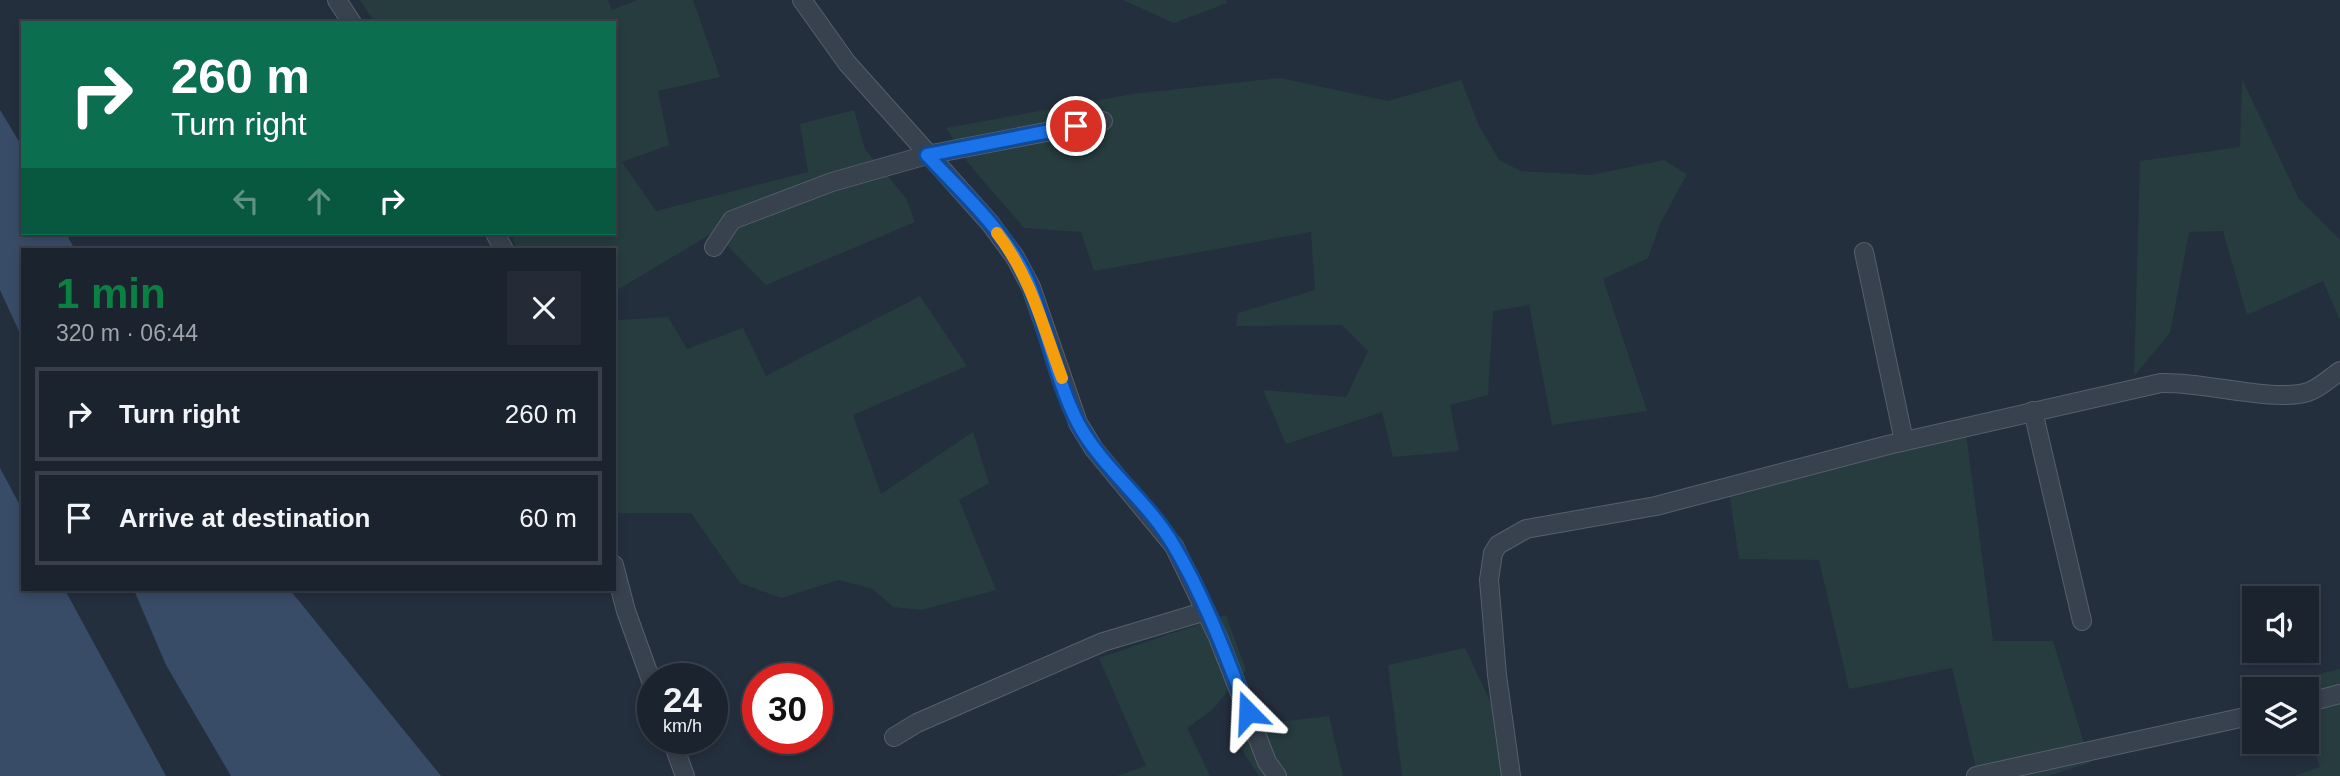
<!DOCTYPE html>
<meta charset="utf-8">
<style>
:root{--surface:#1b232e;--page:#242b36;--text:#f1f3f6;--muted:#a0a4aa;--line:#39404a;--accent:#0b8043}
body{margin:0;font-family:Helvetica,sans-serif;background:var(--page);color:var(--text);height:100vh;display:flex;flex-direction:column;font-size:26px;white-space:nowrap}
*{box-sizing:border-box;margin:0}
p{font-size:23px;color:var(--muted)}
.icon{flex:none;width:38px;height:38px;fill:none;stroke:currentColor;stroke-width:2;stroke-linecap:round;stroke-linejoin:round}
.map{position:relative;flex:1;overflow:hidden}
.side{position:absolute;left:21px;top:248px;width:595px;height:343px;display:flex;flex-direction:column;background:var(--surface);border-radius:0px;box-shadow:0 4px 10px #0003,0 0 0 2px var(--line)}
.side>*{flex:none}
.hud{position:absolute;left:21px;top:21px;width:595px;height:214px;border-radius:0px;box-shadow:0 4px 10px #0003,0 0 0 2px var(--line);background:#0b6e4f;color:#fff;overflow:hidden}
.buttons{position:absolute;left:2242px;top:586px;display:grid;gap:14px}
.buttons a{display:grid;place-items:center;width:77px;height:77px;border-radius:0px;background:var(--surface);box-shadow:0 4px 10px #0003,0 0 0 2px var(--line);font-size:35px}
.speed{position:absolute;left:637px;top:663px;display:flex;gap:14px;font-size:35px;font-weight:700;text-align:center}
.speed>*{display:grid;place-content:center;width:91px;height:91px;border-radius:50%;background:var(--surface);box-shadow:0 4px 10px #0003,0 0 0 2px var(--line);line-height:1}
.speed small{font-size:18px;font-weight:400}
.speed .limit{border:10px solid #d22;background:#fff;color:#111}
.pin{position:absolute;display:grid;place-items:center;width:60px;height:60px;color:#fff;margin:-30px;border:4px solid #fff;border-radius:50%;box-shadow:0 2px 7px #0007}
.me{position:absolute;width:77px;margin:-38px;rotate:339deg;stroke-linejoin:round;filter:drop-shadow(0 0 5px #0008)}
.turn{display:flex;align-items:center;gap:24px;height:147px;padding:0 35px;font-size:32px}
.turn .icon{width:91px;height:91px;stroke-width:2.5}
.turn b{display:block;font-size:49px;line-height:60px}
.lanes{display:flex;align-items:center;height:66px;padding:0 35px;background:#0003;justify-content:center;gap:35px;direction:ltr}
.lanes .off{opacity:.35}
.round{display:grid;place-items:center;flex:none;width:74px;height:74px;border-radius:0px;background:var(--page)}
.summary{display:flex;align-items:center;justify-content:space-between;height:119px;padding:0 35px}
h1{font-size:42px;font-weight:600;line-height:52px;color:var(--accent)}
ul{padding:0;list-style:none}
li{display:flex;align-items:center;gap:21px;height:94px;margin:0 14px 10px;padding:0 21px;border:4px solid var(--line);border-radius:0px}
li div{flex:1}
li b{display:block;font-size:26px}
li em{font-style:normal}
.map>svg:first-child{display:block}
</style>
<div class="map">
<svg width="2340" height="776" viewBox="0 0 2340 776">
<rect width="100%" height="100%" fill="#242f3e"/>
<g fill="#263c3f">
<path d="M360,0H608L612,10L637,0H693L720,77L658,91L669,145L622,162L656,211L808,172L800,124L854,110L865,149L906,198L915,222L766,285L714,232L614,292V250H517L511,233H614V23H375Z"/>
<path d="M1123,0H1226L1227,3L1174,23Z"/>
<path d="M1280,78L1388,101L1461,80L1479,126L1499,160L1521,171L1591,175L1664,160L1687,174L1660,224L1648,258L1603,279L1647,411L1552,425L1529,305L1493,311L1488,395L1450,405L1459,451L1393,457L1382,412L1286,444L1263,390L1346,397L1368,351L1342,325L1236,326L1238,313L1315,290L1311,232L1094,271L1081,232L1024,228L969,164L946,128L1133,94Z"/>
<path d="M2242,79L2299,199L2340,240V320L2323,281L2247,315L2223,231L2189,232L2170,333L2134,376L2140,161L2240,147Z"/>
<path d="M920,296L967,366L853,415L881,494L973,432L989,483L959,500L996,590L921,610L893,607L873,589L839,580L781,598L740,583L691,513H617L614,505V315L619,320L668,317L687,349L743,328L766,376Z"/>
<path d="M1965,425L1993,641H2053L2090,763L2047,776H1978L1952,668L1849,689L1819,560L1739,559L1728,484Z"/>
<path d="M1226,615L1246,670L1212,710L1187,728L1210,776H1117L1146,766L1099,658Z"/>
<path d="M1465,648L1516,756L1519,776H1402L1388,665Z"/>
<path d="M2340,669V776H2294L2320,767L2307,727L2306,690L2294,689L2291,681Z"/>
<path d="M1329,716L1343,776H1259L1236,741L1277,722Z"/>
</g>
<g fill="#394c67">
<path d="M0,110L23,148V233H66L75,250H23V340L0,290Z"/>
<path d="M0,468L23,511V590H65L166,776H0Z"/>
<path d="M134,590H290L441,776H231L166,665Z"/>
</g>
<g fill="none" stroke-linecap="round" stroke-linejoin="round">
<g stroke="#565f6c" stroke-width="20">
<g id="minor">
<path d="M337,0L352,23"/>
<path d="M802,0L847,63L990,223L1015,257L1031,287L1078,423L1094,449L1174,546L1218,637L1267,762L1277,776"/>
<path d="M495,233L504,250"/>
<path d="M714,247L732,220L832,182L927,155L1103,121"/>
<path d="M1864,252L1904,441"/>
<path d="M2033,411L2082,621"/>
<path d="M614,565L626,611L653,686"/>
<path d="M2306,703L2340,694"/>
<path d="M894,737L917,723L1103,642L1206,611"/>
<path d="M671,738L685,776"/>
<path d="M1511,776L1497,675L1489,580L1493,553L1498,545L1526,529L1656,506L1888,445L2161,383C2203,381 2273,403 2308,392C2320,388 2330,378 2340,371"/>
<path d="M1976,776L2254,715"/>
</g>
</g>
<use href="#minor" stroke="#38414e" stroke-width="18"/>
</g>
<g fill="none" stroke-linecap="round" stroke-linejoin="round">
<g stroke="#114b97" stroke-width="18">
<path id="route" d="M1076,126L927,155C965,196 1011,236 1031,289C1048,333 1057,383 1079,425C1104,470 1148,501 1174,546C1205,598 1226,656 1248,712"/>
</g>
<use href="#route" stroke="#1a73e8" stroke-width="12"/>
<path stroke="#f59e0b" stroke-width="12" d="M997,233C1031,277 1043,327 1062,378"/>
</g>
</svg>
<div class="buttons">
<a><svg class="icon" aria-label="sound" viewBox="0 0 24 24"><path d="M4 9h4l5-4v14l-5-4H4zM17 9q2 3 0 6"/></svg></a>
<a><svg class="icon" aria-label="layers" viewBox="0 0 24 24"><path d="M12 4l9 5-9 5-9-5zM3 14l9 5 9-5"/></svg></a>
</div>
<div class="speed"><div>24<small>km/h</small></div><div class="limit">30</div></div>
<div class="pin" style="left:1076px;top:126px;background:#d93025"><svg class="icon" aria-label="arrive" viewBox="0 0 24 24"><path d="M6 21V4h12l-3 4 3 4H6"/></svg></div>
<svg class="me" style="left:1248px;top:712px" viewBox="-20 -20 40 40"><path d="M0-17L14 15 0 8-14 15z" fill="#1a73e8" stroke="#fff" stroke-width="4"/></svg>
<div class="hud">
<div class="turn"><svg class="icon" aria-label="right" viewBox="0 0 24 24"><path d="M7 20v-9h11M14 6l5 5-5 5"/></svg><div><b>260 m</b>Turn right</div></div>
<div class="lanes"><svg class="icon off" aria-label="left" viewBox="0 0 24 24"><path d="M17 20v-9H6M10 6l-5 5 5 5"/></svg><svg class="icon off" aria-label="ahead" viewBox="0 0 24 24"><path d="M12 20V5M6 11l6-6 6 6"/></svg><svg class="icon" aria-label="right" viewBox="0 0 24 24"><path d="M7 20v-9h11M14 6l5 5-5 5"/></svg></div>
</div>
<section class="side">
<div class="summary"><div><h1>1 min</h1><p>320 m · 06:44</p></div><a class="round"><svg class="icon" aria-label="close" viewBox="0 0 24 24"><path d="M6 6l12 12M18 6L6 18"/></svg></a></div>
<ul>
<li><svg class="icon" aria-label="right" viewBox="0 0 24 24"><path d="M7 20v-9h11M14 6l5 5-5 5"/></svg><div><b>Turn right</b></div><em>260 m</em></li>
<li><svg class="icon" aria-label="arrive" viewBox="0 0 24 24"><path d="M6 21V4h12l-3 4 3 4H6"/></svg><div><b>Arrive at destination</b></div><em>60 m</em></li>
</ul>
</section>
</div>
